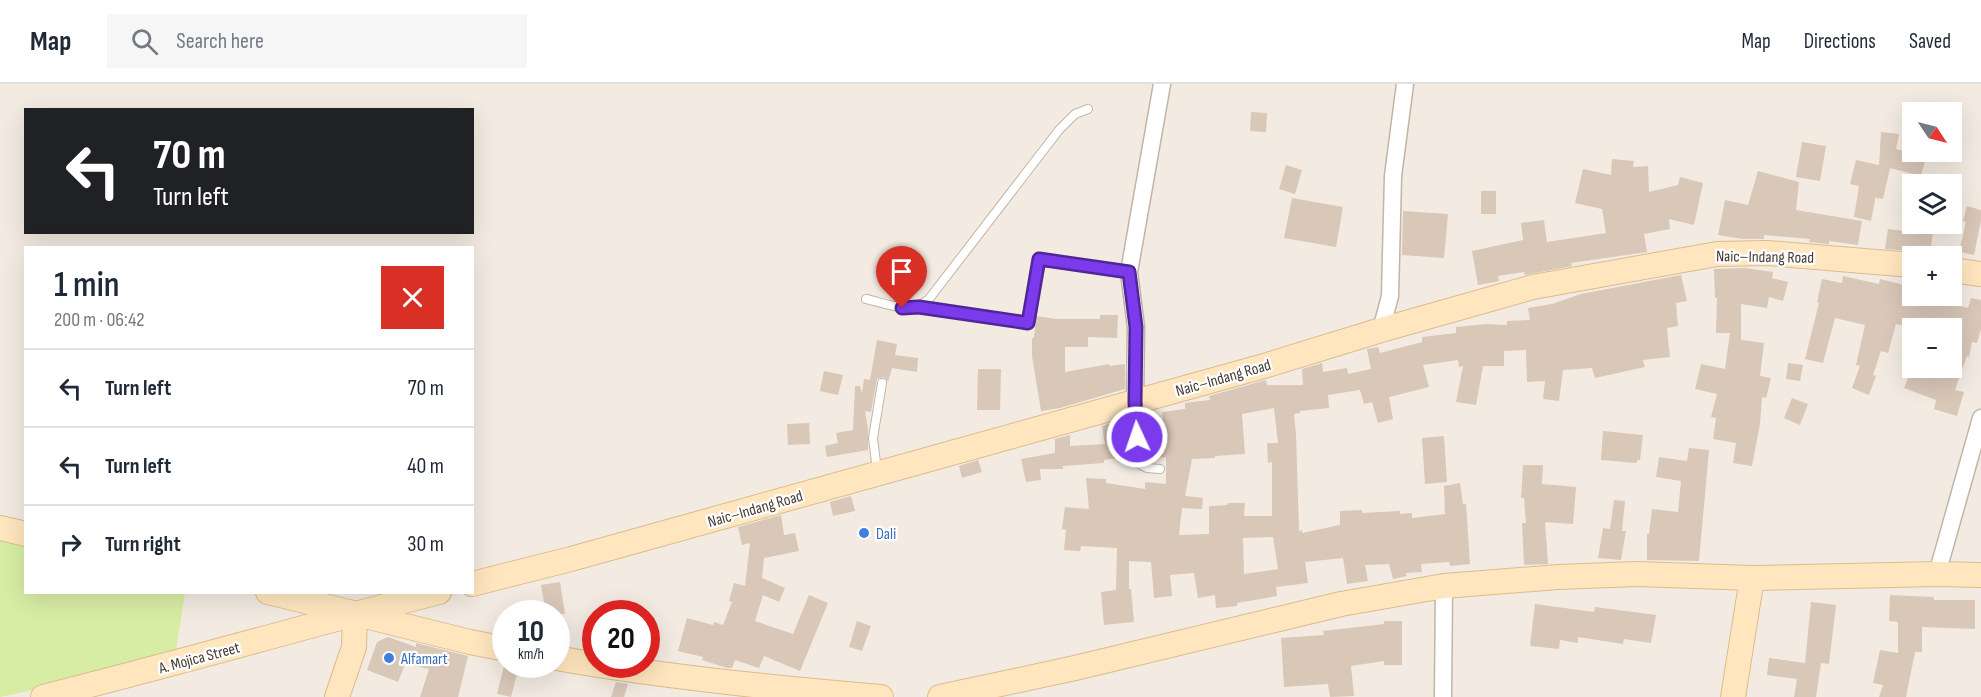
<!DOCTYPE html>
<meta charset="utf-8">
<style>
:root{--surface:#fff;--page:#f6f6f7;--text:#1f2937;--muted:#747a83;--line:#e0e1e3}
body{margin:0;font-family:"Sofia Sans Condensed",sans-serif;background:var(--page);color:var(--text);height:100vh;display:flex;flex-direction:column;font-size:22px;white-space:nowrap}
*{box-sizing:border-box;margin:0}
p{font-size:20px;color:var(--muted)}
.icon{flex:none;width:33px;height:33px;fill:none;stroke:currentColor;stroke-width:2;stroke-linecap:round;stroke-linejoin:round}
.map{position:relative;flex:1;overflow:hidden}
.details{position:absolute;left:24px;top:162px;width:450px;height:348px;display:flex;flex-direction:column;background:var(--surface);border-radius:0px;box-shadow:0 6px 24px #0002}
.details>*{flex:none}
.hud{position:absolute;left:24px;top:24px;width:450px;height:126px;border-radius:0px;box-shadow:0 6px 24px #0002;background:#202124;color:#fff;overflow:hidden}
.needle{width:39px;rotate:125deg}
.fabs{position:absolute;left:1902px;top:18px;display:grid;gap:12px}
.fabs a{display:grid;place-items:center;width:60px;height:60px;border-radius:0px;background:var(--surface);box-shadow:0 6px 24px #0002;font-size:30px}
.speed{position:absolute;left:492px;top:516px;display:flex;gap:12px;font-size:30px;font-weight:700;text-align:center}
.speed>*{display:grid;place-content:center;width:78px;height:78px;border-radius:50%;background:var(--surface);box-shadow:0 6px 24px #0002;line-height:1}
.speed small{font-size:15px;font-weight:400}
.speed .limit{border:9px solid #d22;background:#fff;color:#111}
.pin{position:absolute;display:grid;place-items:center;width:51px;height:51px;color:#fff;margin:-62px -26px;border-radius:50% 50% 50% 0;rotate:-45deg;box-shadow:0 0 6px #0007}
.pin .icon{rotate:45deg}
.me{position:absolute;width:66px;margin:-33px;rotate:357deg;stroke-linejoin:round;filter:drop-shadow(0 0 4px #0008)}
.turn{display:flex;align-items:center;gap:21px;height:126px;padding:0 30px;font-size:27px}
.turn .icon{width:78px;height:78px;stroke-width:2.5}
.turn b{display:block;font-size:42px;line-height:51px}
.round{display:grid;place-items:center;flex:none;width:63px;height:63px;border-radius:0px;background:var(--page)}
.overview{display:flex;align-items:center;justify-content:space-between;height:102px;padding:0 30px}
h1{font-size:36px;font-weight:600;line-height:45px}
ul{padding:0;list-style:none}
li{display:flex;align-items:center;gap:18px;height:78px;padding:0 30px;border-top:2px solid var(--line)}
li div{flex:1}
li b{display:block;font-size:22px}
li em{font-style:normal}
header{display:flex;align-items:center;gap:36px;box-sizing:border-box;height:84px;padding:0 30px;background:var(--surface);border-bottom:2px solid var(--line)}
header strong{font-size:28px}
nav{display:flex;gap:33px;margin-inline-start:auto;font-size:21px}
.search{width:420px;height:54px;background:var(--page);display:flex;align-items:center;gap:15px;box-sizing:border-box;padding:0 21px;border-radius:0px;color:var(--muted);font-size:22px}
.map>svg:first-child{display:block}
</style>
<header>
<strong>Map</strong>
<div class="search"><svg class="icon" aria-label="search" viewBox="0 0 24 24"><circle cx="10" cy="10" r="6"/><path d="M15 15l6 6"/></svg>Search here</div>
<nav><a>Map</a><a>Directions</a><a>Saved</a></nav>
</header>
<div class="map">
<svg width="1981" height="613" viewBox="0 0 1981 613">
<rect width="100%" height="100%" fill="#f3ebe1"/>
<path fill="#d7eda4" d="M0,456L25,462L26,508L185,509L176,567L119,588L0,613Z"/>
<g fill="#d9c7b8" fill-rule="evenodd">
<path d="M1251,28L1267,29L1266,48L1250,47Z"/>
<path d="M1881,48L1899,50L1896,65L1926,73L1921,92L1890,84L1883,115L1876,114V111L1871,137L1854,133L1859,102L1850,100L1856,76L1879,81Z"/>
<path d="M1802,58L1826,62L1820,97L1796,93Z"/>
<path d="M1612,75L1634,77L1633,83L1648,82L1649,108L1678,101L1680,93L1703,99L1694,141L1669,135L1670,145L1644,150L1647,168L1571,179L1572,182L1525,191L1524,188L1498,192L1499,197L1478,201L1472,167L1523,156L1521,139L1544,136L1547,158L1606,149L1602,125L1575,119L1583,85L1611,91Z"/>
<path d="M1286,81L1302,86L1295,110L1279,105Z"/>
<path d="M1758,87L1799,98L1796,126L1862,137L1858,161L1829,157V160L1809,158L1810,155L1764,151V155H1743L1718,151L1725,116L1748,121Z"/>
<rect x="1481" y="107" width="15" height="23"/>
<path d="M1292,114L1343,123L1336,163L1284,154Z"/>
<path d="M1967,122L1981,126V136L1974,171L1959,168L1966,138L1963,137Z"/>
<path d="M1403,127L1448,130L1444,174L1402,171Z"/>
<path d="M1914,144L1933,146L1930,172H1923L1913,167L1885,165L1888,145L1913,148Z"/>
<path d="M1745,184L1773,188L1772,194L1788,198L1783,217L1769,213L1767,224L1741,220V256L1764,259L1760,292L1771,294L1766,314L1762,313L1760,340L1752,382L1733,379L1736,359L1713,355L1716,334L1711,333L1717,310L1695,305L1701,280L1725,285L1730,249H1716L1717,214H1715L1714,185Z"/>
<path d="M1681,191L1687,217L1676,219L1678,242L1667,244L1670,273L1643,276L1645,283L1595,294L1592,284L1563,286L1559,317L1543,315L1545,297L1527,298L1526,266L1504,267V282H1483L1476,321L1456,318L1463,282L1459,283L1458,276L1423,281L1429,303L1389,313L1393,335L1378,339L1372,318L1364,320L1360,306L1328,311L1329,324L1300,327V329L1294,330L1296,350L1299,447L1302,446V449L1340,441V427L1362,426V429L1400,427V430L1412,429V434L1445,430L1444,402L1460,399L1463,420H1466L1470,480L1450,482L1449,478L1421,480L1422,488L1406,489L1407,492L1393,495L1389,480L1365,481L1368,497L1347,500L1343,474L1305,478L1308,499L1276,503L1277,512L1237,519V522L1216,524L1215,511L1198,514L1194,489L1170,491L1172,512L1154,514L1151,478L1129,477V505H1131L1134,538L1104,541L1101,508L1116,506L1117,464L1081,462L1080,467L1064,466L1066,446L1062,445L1065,423L1089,425L1086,394L1106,395V399L1145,405V398L1166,400V373L1146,375L1142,338L1163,336L1162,328L1185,325V319L1210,316L1209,312L1266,296L1267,301H1303L1302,285L1322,279L1323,288L1347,284L1348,290L1371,285L1367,265L1378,263L1380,269L1422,258V253L1456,249V243L1486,240L1507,241V237L1530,236L1528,224L1552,220L1581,210ZM1274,324L1278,359H1267L1268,379L1272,378V432H1244L1245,419H1228L1227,421L1209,422V450L1179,451L1182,424L1202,425L1203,414L1185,412L1192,375L1215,374V372L1245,370L1242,330ZM1273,453L1278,485L1244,490L1243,454Z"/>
<path d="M1843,192L1879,200L1880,195L1908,202L1907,208L1912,210V212H1920L1968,224L1971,214L1981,216V245L1977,259L1972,258L1969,273L1967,272L1955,306L1964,308L1957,332L1934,325L1936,316L1904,304L1912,284H1952V244H1913L1896,240L1888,269L1881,267L1873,291L1876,292L1869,311L1852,304L1860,282L1856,281L1865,241L1835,234L1823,279L1805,275L1819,219L1817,218L1822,195L1842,199Z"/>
<path d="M1100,231H1118L1117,254L1088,253V263H1065V288L1109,280V282L1125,280V305L1060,324L1041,327L1032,272V254H1034L1036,232L1056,235H1100Z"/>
<path d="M877,256L897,260L895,271L918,274L917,288L892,284L888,298L884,293L877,295L871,328L865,327L868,345V366L827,373L825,362L838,359L836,349L853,346L855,302H860L862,309L864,295L870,296Z"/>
<path d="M1788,279L1803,281L1800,297L1786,295Z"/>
<path d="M978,285H1001L1000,326H977Z"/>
<path d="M824,287L843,291L838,311L820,307Z"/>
<path d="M1792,314L1808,320L1800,341L1784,334Z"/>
<path d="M1118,337V340L1130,339L1132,372L1104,376V379L1063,382V385H1040L1041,396L1026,398L1021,375L1055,369V355L1070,351V362L1105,360L1102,342Z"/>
<path d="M809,339L810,360L788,361L787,340Z"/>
<path d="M1603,347L1643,351L1640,376H1637V379L1601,376Z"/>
<path d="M1444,352L1447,398L1425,400L1422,354Z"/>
<path d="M1689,364L1709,366L1699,477L1647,476V450H1649L1652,425L1678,428L1681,397L1656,393L1659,373L1687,377Z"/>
<path d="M978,376L982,388L962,394L959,382Z"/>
<path d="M1523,381H1543L1542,400L1576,403L1573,440L1545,438L1548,480L1524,481L1522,439H1526L1524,414H1521Z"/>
<path d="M851,412L855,427L833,432L830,418Z"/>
<path d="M1614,416L1625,417L1622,447H1626L1621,476L1598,474L1603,444L1610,445Z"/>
<path d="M781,431L784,451L795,449L799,467L764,474L762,494L785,504L779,518L763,511L755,537L793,550L809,511L828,519L800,587L764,572L759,584L735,576L732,584H727L702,576L703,573L678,567L687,534L713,541L714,538L723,541L732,518L729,517L734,499L745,502L750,459L742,461L738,443Z"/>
<path d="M560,498L565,530H546L541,501Z"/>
<path d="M1890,511L1934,513V516H1975V545L1922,543V568H1915L1906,613H1879L1883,601L1873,599L1880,566L1898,569V538L1889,537Z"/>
<path d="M1811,518L1836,521L1829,580L1821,579L1816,613H1794L1797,595L1767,591L1769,574L1805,579Z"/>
<path d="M1535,520L1594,528L1595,523L1656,531L1651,559L1624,555L1623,560L1578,553V559L1560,556L1559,565L1530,562Z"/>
<path d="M857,537L871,542L862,567L849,563Z"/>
<path d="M1384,537H1402V581H1384V577L1351,582L1354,612L1330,613L1328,600L1284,603L1281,554L1324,551L1323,547L1384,540Z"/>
<path d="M388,553L416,563V559L468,572L458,613H420L429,585L405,580L398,598L367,586L377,558Z"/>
<path d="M504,582L518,586L511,613L497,610Z"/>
<path d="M616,598L628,600L624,613H611Z"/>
</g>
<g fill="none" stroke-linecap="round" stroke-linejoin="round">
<g stroke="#c2b4a6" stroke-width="10">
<g id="lane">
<path d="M866,215C888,220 910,231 929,215L1059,46L1075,30L1088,25"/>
<path d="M919,223L1028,239L1039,175L1129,188"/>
<path d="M1135,321L1138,371L1141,381L1147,384L1160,385"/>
<path d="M877,387L873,354L882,299"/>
</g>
</g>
<g stroke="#c2b4a6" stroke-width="19">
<g id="street">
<path d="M1381,246L1390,212L1393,92L1405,0"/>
<path d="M1135,318L1136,243L1129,188L1162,0"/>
<path d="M1937,490L1981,334"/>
<path d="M1443,613L1444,502"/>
</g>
</g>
<g stroke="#dbbc8d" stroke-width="26">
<g id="secondary">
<path d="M1952,186L1981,190"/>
<path d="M0,444L26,450"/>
<path d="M472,500L571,475L1264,282L1381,246L1533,203L1717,170L1767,169L1912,181"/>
<path d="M268,508L470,558L506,565"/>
<path d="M556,574C664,593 772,604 881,613"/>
<path d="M43,613C175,580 306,542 439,508"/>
<path d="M337,613L354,563L355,530"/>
<path d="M940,613L1075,584L1341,520L1444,502L1558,493L1637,490L1752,494L1937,490L1981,491"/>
<path d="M1733,613L1752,494"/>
</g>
</g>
<use href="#lane" stroke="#fff" stroke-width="8"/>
<use href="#street" stroke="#fff" stroke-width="16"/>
<use href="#secondary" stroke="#ffe6bf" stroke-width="24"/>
</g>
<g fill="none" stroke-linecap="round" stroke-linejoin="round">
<g stroke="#51269a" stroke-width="15">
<path id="route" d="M902,224L919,223L1028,239L1039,175L1129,188L1136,243L1135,318L1137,353"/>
</g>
<use href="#route" stroke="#7c3aed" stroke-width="10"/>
</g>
<g fill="#3f7fe0" stroke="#fff" stroke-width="2">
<circle cx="864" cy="449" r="6"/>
<circle cx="389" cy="574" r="6"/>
</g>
<g text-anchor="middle" stroke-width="4.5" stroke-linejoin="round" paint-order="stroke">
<g font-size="16" fill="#453a31" stroke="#fff">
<text transform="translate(1765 172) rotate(1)" y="6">Naic–Indang Road</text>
<text transform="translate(1223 293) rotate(-16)" y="6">Naic–Indang Road</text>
<text transform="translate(755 424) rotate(-16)" y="6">Naic–Indang Road</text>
<text transform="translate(199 573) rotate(-15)" y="6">A. Mojica Street</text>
</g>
<g font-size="16" fill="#366cbe" stroke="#fff" text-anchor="start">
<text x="876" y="455">Dali</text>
<text x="401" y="580">Alfamart</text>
</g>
</g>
</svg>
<div class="fabs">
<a><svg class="needle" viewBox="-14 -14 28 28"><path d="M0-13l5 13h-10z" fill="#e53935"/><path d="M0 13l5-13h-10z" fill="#747a83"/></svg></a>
<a><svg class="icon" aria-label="layers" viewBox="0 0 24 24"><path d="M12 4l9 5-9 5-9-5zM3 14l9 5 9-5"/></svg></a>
<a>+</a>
<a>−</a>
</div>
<div class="speed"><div>10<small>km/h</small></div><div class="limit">20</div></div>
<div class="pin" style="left:902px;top:224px;background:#d93025"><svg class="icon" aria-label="arrive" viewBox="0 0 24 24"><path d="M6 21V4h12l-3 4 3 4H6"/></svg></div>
<svg class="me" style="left:1137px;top:353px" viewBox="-20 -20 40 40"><circle r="17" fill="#7c3aed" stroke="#fff" stroke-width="3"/><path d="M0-11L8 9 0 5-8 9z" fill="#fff"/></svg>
<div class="hud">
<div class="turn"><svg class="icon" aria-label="left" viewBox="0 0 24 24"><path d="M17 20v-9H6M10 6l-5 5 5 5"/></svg><div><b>70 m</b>Turn left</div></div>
</div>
<section class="details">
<div class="overview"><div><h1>1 min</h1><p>200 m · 06:42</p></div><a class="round" style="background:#d93025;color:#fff"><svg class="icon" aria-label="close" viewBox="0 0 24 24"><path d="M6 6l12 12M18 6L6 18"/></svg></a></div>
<ul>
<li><svg class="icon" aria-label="left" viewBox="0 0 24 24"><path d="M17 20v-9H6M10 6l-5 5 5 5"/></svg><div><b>Turn left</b></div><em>70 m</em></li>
<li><svg class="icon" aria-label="left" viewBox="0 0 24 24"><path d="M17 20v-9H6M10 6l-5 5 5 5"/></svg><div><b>Turn left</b></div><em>40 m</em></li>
<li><svg class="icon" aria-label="right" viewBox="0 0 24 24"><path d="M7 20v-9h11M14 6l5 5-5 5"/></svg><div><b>Turn right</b></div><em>30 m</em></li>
</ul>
</section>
</div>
